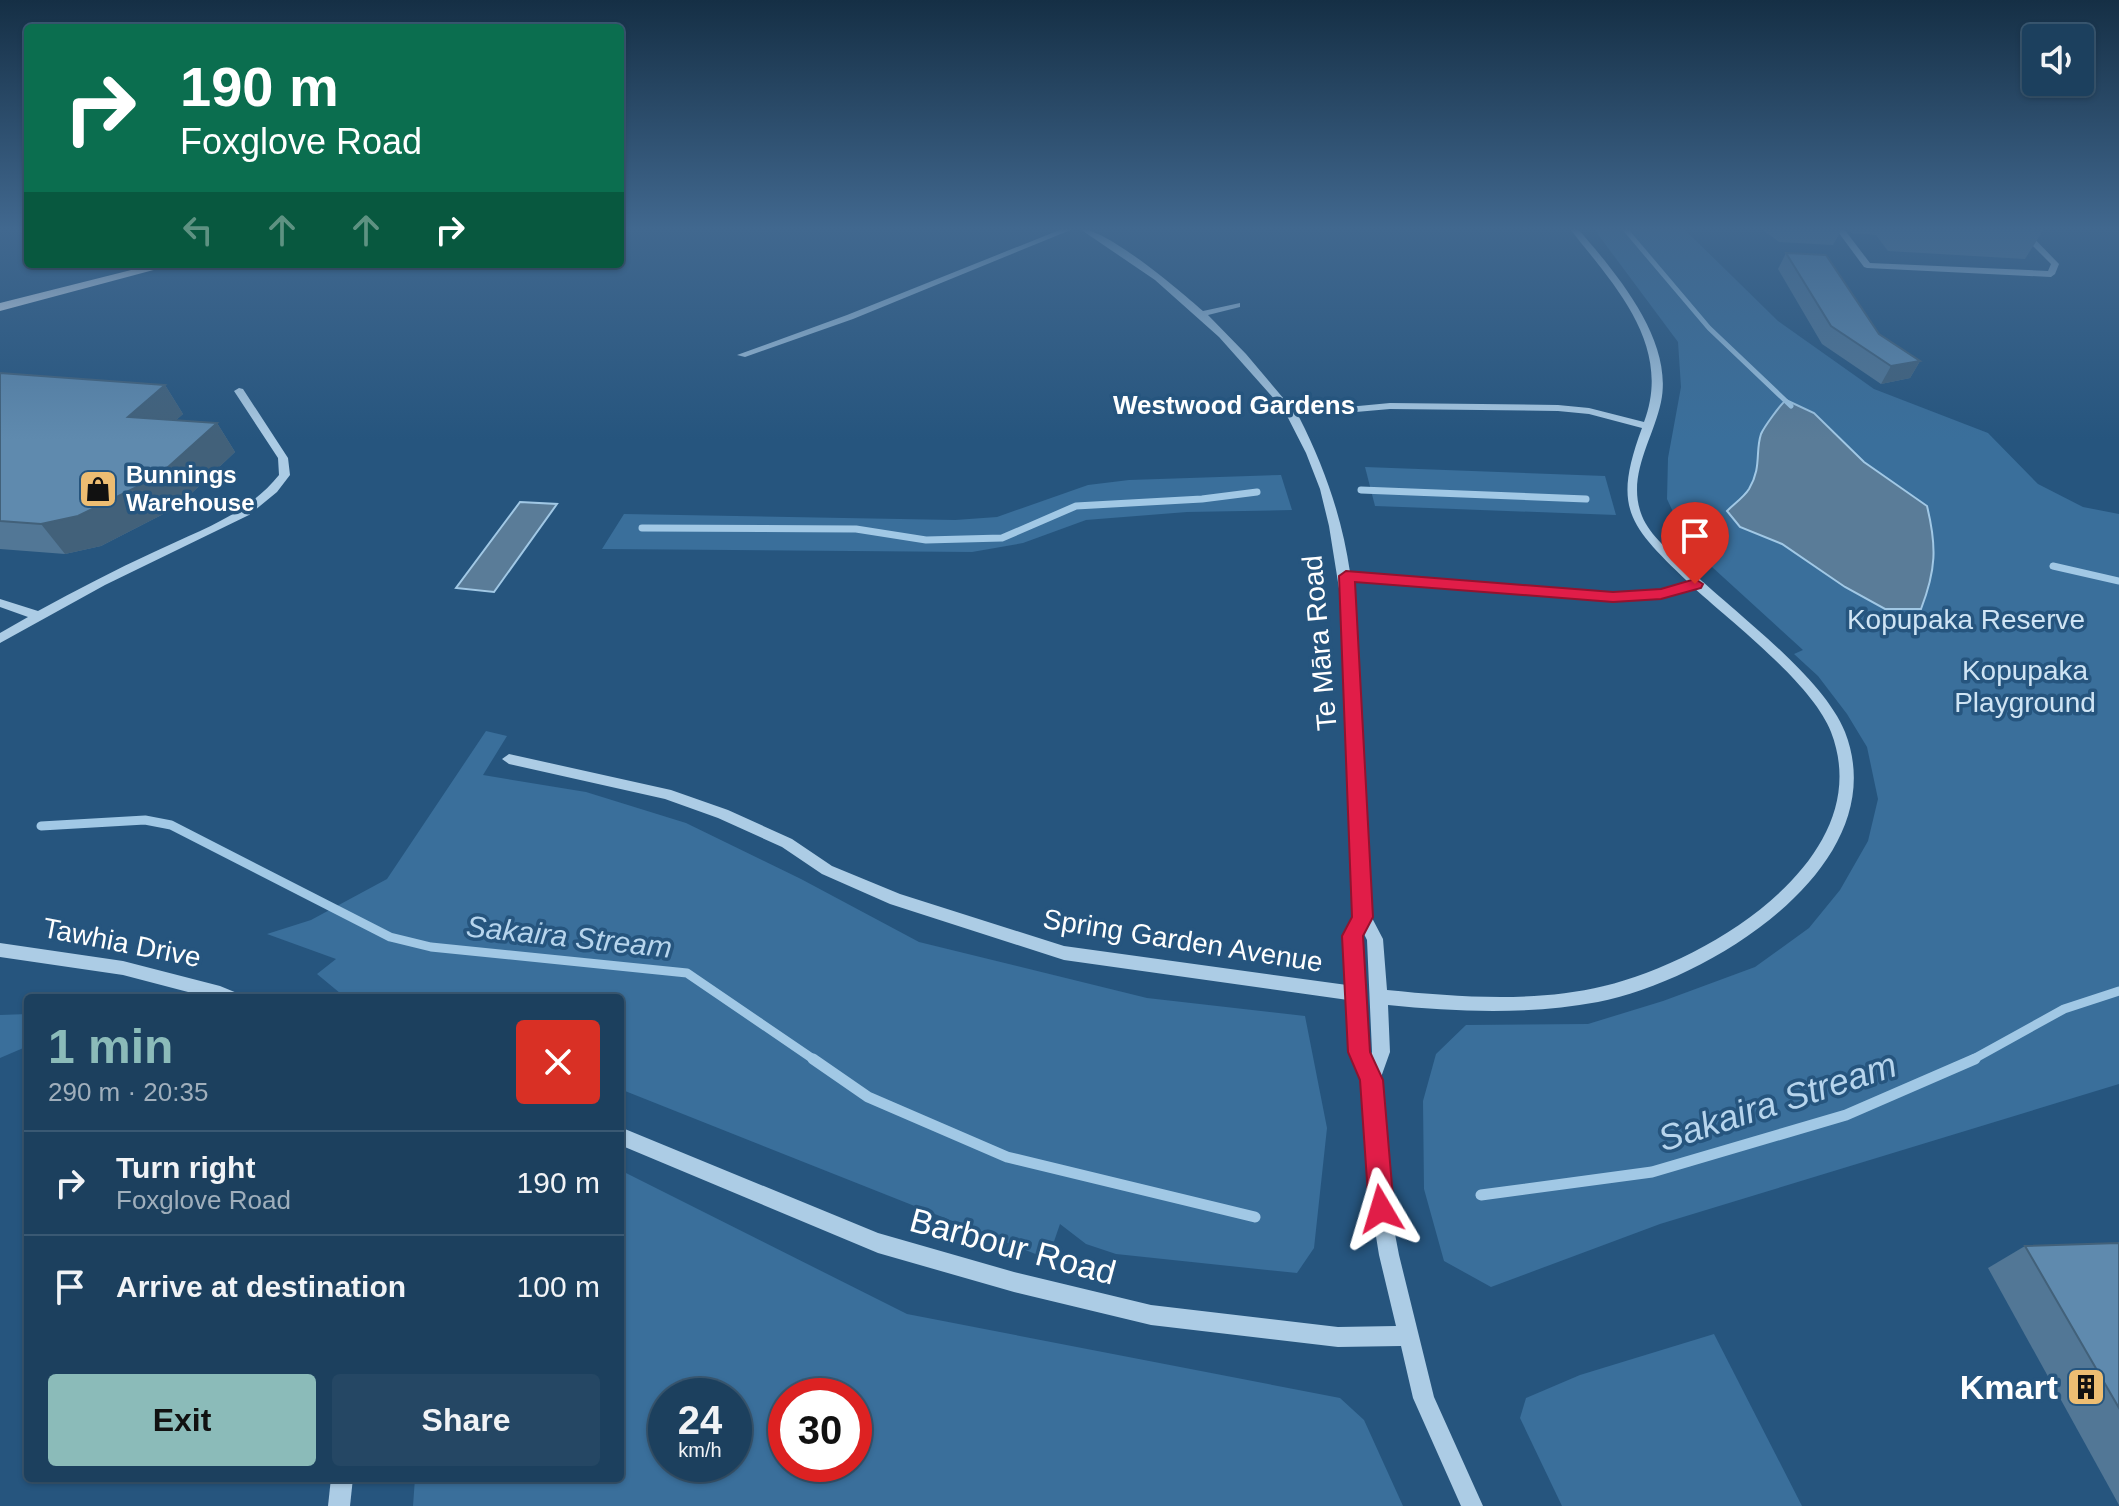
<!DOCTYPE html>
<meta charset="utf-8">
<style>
:root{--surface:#1c405e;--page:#254764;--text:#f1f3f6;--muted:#a0afbc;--line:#3a5973;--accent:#8bbbb9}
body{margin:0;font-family:Helvetica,sans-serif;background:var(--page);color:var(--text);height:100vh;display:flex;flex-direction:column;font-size:30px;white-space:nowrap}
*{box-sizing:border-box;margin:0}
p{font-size:26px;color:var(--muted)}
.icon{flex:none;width:44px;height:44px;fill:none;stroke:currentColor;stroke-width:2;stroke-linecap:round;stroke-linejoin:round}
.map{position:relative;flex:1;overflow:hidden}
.side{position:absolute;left:24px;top:994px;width:600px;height:488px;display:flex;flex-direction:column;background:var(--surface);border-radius:8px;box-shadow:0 2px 6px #0004,0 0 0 2px var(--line)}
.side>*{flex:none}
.banner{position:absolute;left:24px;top:24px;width:600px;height:244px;border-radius:8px;box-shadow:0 2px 6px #0004,0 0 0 2px var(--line);background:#0b6e4f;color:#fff;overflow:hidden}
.buttons{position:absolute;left:2022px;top:24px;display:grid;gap:16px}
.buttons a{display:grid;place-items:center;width:72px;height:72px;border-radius:8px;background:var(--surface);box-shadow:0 2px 6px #0004,0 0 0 2px var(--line);font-size:40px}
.speed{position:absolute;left:648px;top:1378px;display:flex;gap:16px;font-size:40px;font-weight:700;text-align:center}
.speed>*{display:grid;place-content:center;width:104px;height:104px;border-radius:50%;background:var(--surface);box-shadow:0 2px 6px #0004,0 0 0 2px var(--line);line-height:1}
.speed small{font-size:20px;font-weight:400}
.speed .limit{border:12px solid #d22;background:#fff;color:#111}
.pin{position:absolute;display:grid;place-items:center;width:68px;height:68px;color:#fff;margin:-82px -34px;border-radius:50% 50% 50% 0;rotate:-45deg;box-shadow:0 0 8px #0007}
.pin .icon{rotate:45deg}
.me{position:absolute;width:88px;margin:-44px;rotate:353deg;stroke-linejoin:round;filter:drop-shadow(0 0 6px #0008)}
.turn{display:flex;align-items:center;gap:28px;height:168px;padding:0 24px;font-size:36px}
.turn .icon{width:104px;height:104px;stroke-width:2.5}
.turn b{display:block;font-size:56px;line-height:68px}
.lanes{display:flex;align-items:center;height:76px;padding:0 24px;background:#0003;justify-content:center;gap:40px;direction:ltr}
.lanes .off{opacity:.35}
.round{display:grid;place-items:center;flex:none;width:84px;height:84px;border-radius:8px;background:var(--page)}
.head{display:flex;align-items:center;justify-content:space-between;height:136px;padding:0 24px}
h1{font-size:48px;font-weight:800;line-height:60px;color:var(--accent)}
.cta{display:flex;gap:16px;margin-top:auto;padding:16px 24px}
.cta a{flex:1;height:92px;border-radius:8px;background:var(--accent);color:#111;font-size:32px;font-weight:800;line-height:92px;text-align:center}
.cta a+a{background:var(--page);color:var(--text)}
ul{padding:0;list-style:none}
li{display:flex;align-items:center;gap:24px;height:104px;padding:0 24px;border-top:2px solid var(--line)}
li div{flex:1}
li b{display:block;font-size:30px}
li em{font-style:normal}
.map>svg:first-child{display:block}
</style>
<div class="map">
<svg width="2119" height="1506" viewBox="0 0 2119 1506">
<rect width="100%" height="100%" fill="#26557e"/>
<g fill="#3a6f9b" fill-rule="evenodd">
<path d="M1594,229H1684L1778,321L1874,389L1988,433L2038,484L2083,507L2119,514V1084L1660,1224L1491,1287L1444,1261L1424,1189L1423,1101L1436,1054L1466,1025L1588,1024L1663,1001L1755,967L1809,928L1840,890L1868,841L1878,799L1867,747L1847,714L1818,676L1794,654L1803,650L1689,546L1667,499L1668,458L1681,387L1678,342Z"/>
<path d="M1365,467L1605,476L1616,515L1375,506Z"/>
<path d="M1281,475L1292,510L1187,512L1086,520L1023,543L972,552L602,549L624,514L955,520L997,517L1088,485L1129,480Z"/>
<path d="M486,731L507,736L483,775L586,792L686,823L801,879L919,942L1147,998L1305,1016L1327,1128L1314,1248L1297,1273L1116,1254L1086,1244L1060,1224L1048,1259L620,1089V998H346L317,974L336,959L267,934L311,920L387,879Z"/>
<path d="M28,1014V1046L0,1058V1015Z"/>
<path d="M620,1170L907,1314L1340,1398L1364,1420L1403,1506H413L415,1478H620ZM666,1396H734V1464H666ZM786,1396H854V1464H786Z"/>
<path d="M1714,1334L1802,1506H1562L1520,1418L1526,1398L1580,1375Z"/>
</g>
<g fill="#5a7c98" stroke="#a1c8e5" stroke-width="2">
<path d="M1786,400L1814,413L1864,462L1927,506C1937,547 1936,570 1921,609H1885L1845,587L1782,544L1740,527L1727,511C1734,504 1744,497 1749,489C1762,467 1755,452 1761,434C1764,427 1780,405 1786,400Z"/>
<path d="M520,502L557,504L494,592L456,588Z"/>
</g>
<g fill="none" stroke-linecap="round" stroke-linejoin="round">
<path stroke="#a1c8e5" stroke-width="5" d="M1625,229L1709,328L1791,406"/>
<g stroke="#a1c8e5" stroke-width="7">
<path d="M1361,490L1586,499"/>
<path d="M642,528L856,529L926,540L1002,538L1076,506L1202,499L1257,492"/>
<path d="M2053,566L2119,581"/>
</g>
<g stroke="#a1c8e5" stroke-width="9">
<path d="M41,826L145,820L171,825L390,937L431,947L687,973L816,1061"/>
<path d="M1970,1061L2064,1009L2119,991"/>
</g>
<g stroke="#a1c8e5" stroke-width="11">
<path d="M813,1059L868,1097L1007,1157L1255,1217"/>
<path d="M1481,1195L1652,1172L1846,1115L1975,1059"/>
</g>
<g fill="#accce5" fill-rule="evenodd">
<path d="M1062,229H1073L853,319L745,357L737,355L847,315Z"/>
<path d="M1080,229C1108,229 1180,291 1203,311L1240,303V307L1208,315L1246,354L1295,412L1390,403L1558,405L1589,408L1644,422C1673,345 1614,285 1570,229H1578C1616,273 1674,340 1661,402C1653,440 1626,476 1642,516C1650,536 1671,552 1687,567C1732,611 1822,675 1845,732C1897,866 1707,981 1598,1002C1528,1015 1458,1012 1388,1005L1390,1052L1380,1080L1386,1187L1399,1255L1434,1397L1483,1506H1461L1413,1398L1401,1346L1338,1347L1151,1325L1014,1292L878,1253L620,1145V1127L878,1233L1014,1272L1151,1305L1338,1327L1396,1326L1379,1255L1368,1187L1362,1080L1350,1052L1348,1000L1064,960L890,904L822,874L782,847L718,818L665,799L509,764L502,759L509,754L671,790L728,810L792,839L832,866L900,894L1064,946L1347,985L1345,936L1355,917L1341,601L1329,526L1320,489L1306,453L1284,410L1219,337L1155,280ZM1390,409L1558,411L1589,414L1642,428C1612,509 1629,525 1688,582L1661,590L1613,593L1350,572C1342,517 1324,466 1299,417ZM1351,580L1613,601L1661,598L1694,588C1733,623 1813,685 1831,732C1880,859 1706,962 1604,986C1534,1003 1458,997 1387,990L1383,939L1371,916L1357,640ZM1363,932L1367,940L1372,1052L1370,1058L1368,1052L1361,936Z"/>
<path d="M1836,229H1844L1870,263L2048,271L2051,264L2016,229H2025L2059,264L2055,274L2051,277L1867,268L1864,267Z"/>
<path d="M239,388L243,389L288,458L290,475L277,492L249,515L105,585L0,643V633L28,617L0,607V599L38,611C76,590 115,570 154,552C200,530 247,515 279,475L278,458L234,391Z"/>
<path d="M0,943L123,961L220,986L237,993L239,998H211L123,975L0,957Z"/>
<path d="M331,1478H353L350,1506H328Z"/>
</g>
<path fill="#ecf4fd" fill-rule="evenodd" d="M155,264H176L0,311V303Z"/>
</g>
<g fill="#527796">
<path d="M1762,229H1842L1833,245L1779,242Z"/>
<path d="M1847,229H2044L2025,259L1888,251L1876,235L1851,233Z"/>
<path d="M1786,253L1879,334L1920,361L1910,378L1881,384L1822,344L1778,269Z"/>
<path d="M0,373L165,385L183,414L176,420L217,423L235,452L177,507L101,546L65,554L0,549Z"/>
<path d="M2119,1243V1505L1988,1268L2025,1246Z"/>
</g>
<g fill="#42617a">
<path d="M1920,361L1910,378L1881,384L1891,366Z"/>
<path d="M165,385L183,414L147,446L128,417Z"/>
<path d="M217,423L235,452L177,507L101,546L65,554L41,524Z"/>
</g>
<g fill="#5f8aae" stroke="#42617a" stroke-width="2">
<path d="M1786,253L1826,255L1879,334L1920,361L1891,366L1831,326Z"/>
<path d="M0,373L165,385L128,417L217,423L157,477L78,516L41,524L0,521Z"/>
<path d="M2119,1243V1408L2025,1246Z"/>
</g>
<linearGradient id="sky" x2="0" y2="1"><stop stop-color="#152f45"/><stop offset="0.52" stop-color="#41688f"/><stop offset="1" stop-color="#41688f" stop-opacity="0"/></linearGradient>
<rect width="2119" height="440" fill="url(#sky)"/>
<path fill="#e11d48" stroke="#92132f" stroke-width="2" d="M1346,571L1613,592L1661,589L1695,579L1703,584L1701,588L1661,599L1613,602L1355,582L1373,917L1363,936L1370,1052L1383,1080L1394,1209L1390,1218L1381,1222L1372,1218L1369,1209L1360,1080L1348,1052L1342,936L1352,917L1339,576Z"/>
<defs>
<g id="shop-square" transform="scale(2)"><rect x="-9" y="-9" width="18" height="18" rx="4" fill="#edbd72" stroke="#26557e"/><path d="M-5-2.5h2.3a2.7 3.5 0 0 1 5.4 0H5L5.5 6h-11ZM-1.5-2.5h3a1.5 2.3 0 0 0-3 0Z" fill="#111"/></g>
<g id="building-square" transform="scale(2)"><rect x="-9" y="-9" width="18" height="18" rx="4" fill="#edbd72" stroke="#26557e"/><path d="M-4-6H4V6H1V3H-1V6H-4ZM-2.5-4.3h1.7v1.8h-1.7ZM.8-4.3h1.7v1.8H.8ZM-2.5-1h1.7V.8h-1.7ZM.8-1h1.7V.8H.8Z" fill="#111"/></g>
</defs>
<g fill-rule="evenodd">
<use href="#shop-square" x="98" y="489"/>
<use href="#building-square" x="2086" y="1387"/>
</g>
<g text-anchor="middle" stroke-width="7" stroke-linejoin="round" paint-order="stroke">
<g font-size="24" font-weight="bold" fill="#fff" stroke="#26557e" text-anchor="start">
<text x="126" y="483">Bunnings<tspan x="126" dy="28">Warehouse</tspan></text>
</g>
<g font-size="26" font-weight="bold" fill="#fff" stroke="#26557e">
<text x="1234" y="414">Westwood Gardens</text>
</g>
<g font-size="28" fill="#cfe4f4" stroke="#26557e">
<text x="1966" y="629">Kopupaka Reserve</text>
<text x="2025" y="680">Kopupaka<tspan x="2025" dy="32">Playground</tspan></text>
</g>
<g font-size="28" fill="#fff" stroke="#26557e">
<text transform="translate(1319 643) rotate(-95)" y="10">Te Māra Road</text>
<text transform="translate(1183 940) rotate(9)" y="10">Spring Garden Avenue</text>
<text transform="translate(122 942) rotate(11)" y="10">Tawhia Drive</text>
</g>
<g font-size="30" font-style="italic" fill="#b7d5ed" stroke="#26557e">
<text transform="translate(569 937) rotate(6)" y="10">Sakaira Stream</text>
</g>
<g font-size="34" fill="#fff" stroke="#26557e">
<text transform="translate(1013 1246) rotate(15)" y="12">Barbour Road</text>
</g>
<g font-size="34" font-weight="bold" fill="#fff" stroke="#26557e" text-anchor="end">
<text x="2058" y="1399">Kmart</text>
</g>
<g font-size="36" font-style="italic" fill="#b7d5ed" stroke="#26557e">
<text transform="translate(1777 1101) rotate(-18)" y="13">Sakaira Stream</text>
</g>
</g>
</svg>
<div class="buttons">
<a><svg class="icon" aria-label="sound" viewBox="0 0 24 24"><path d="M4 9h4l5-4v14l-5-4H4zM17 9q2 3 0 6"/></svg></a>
</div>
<div class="speed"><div>24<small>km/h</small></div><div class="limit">30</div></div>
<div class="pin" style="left:1695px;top:584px;background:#d93025"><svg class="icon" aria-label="arrive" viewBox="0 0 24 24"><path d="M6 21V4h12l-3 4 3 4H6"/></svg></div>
<svg class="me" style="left:1381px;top:1209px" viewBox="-20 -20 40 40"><path d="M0-17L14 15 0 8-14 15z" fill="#e11d48" stroke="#fff" stroke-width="4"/></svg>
<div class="banner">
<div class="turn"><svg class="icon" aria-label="right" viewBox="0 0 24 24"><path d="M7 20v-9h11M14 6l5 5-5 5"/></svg><div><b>190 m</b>Foxglove Road</div></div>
<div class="lanes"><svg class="icon off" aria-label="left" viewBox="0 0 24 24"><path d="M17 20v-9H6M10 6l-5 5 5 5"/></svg><svg class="icon off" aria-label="ahead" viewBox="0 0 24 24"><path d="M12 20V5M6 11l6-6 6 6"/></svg><svg class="icon off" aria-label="ahead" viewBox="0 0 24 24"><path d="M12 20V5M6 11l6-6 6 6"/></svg><svg class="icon" aria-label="right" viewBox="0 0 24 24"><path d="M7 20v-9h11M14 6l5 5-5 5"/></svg></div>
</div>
<section class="side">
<div class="head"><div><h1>1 min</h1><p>290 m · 20:35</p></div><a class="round" style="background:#d93025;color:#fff"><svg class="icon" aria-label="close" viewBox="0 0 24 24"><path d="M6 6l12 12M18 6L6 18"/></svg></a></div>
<ul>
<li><svg class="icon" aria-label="right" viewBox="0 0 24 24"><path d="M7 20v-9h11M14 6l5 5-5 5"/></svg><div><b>Turn right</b><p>Foxglove Road</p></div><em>190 m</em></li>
<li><svg class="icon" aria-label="arrive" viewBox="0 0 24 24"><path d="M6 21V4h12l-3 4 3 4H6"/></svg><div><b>Arrive at destination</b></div><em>100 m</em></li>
</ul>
<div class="cta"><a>Exit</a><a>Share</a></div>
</section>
</div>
